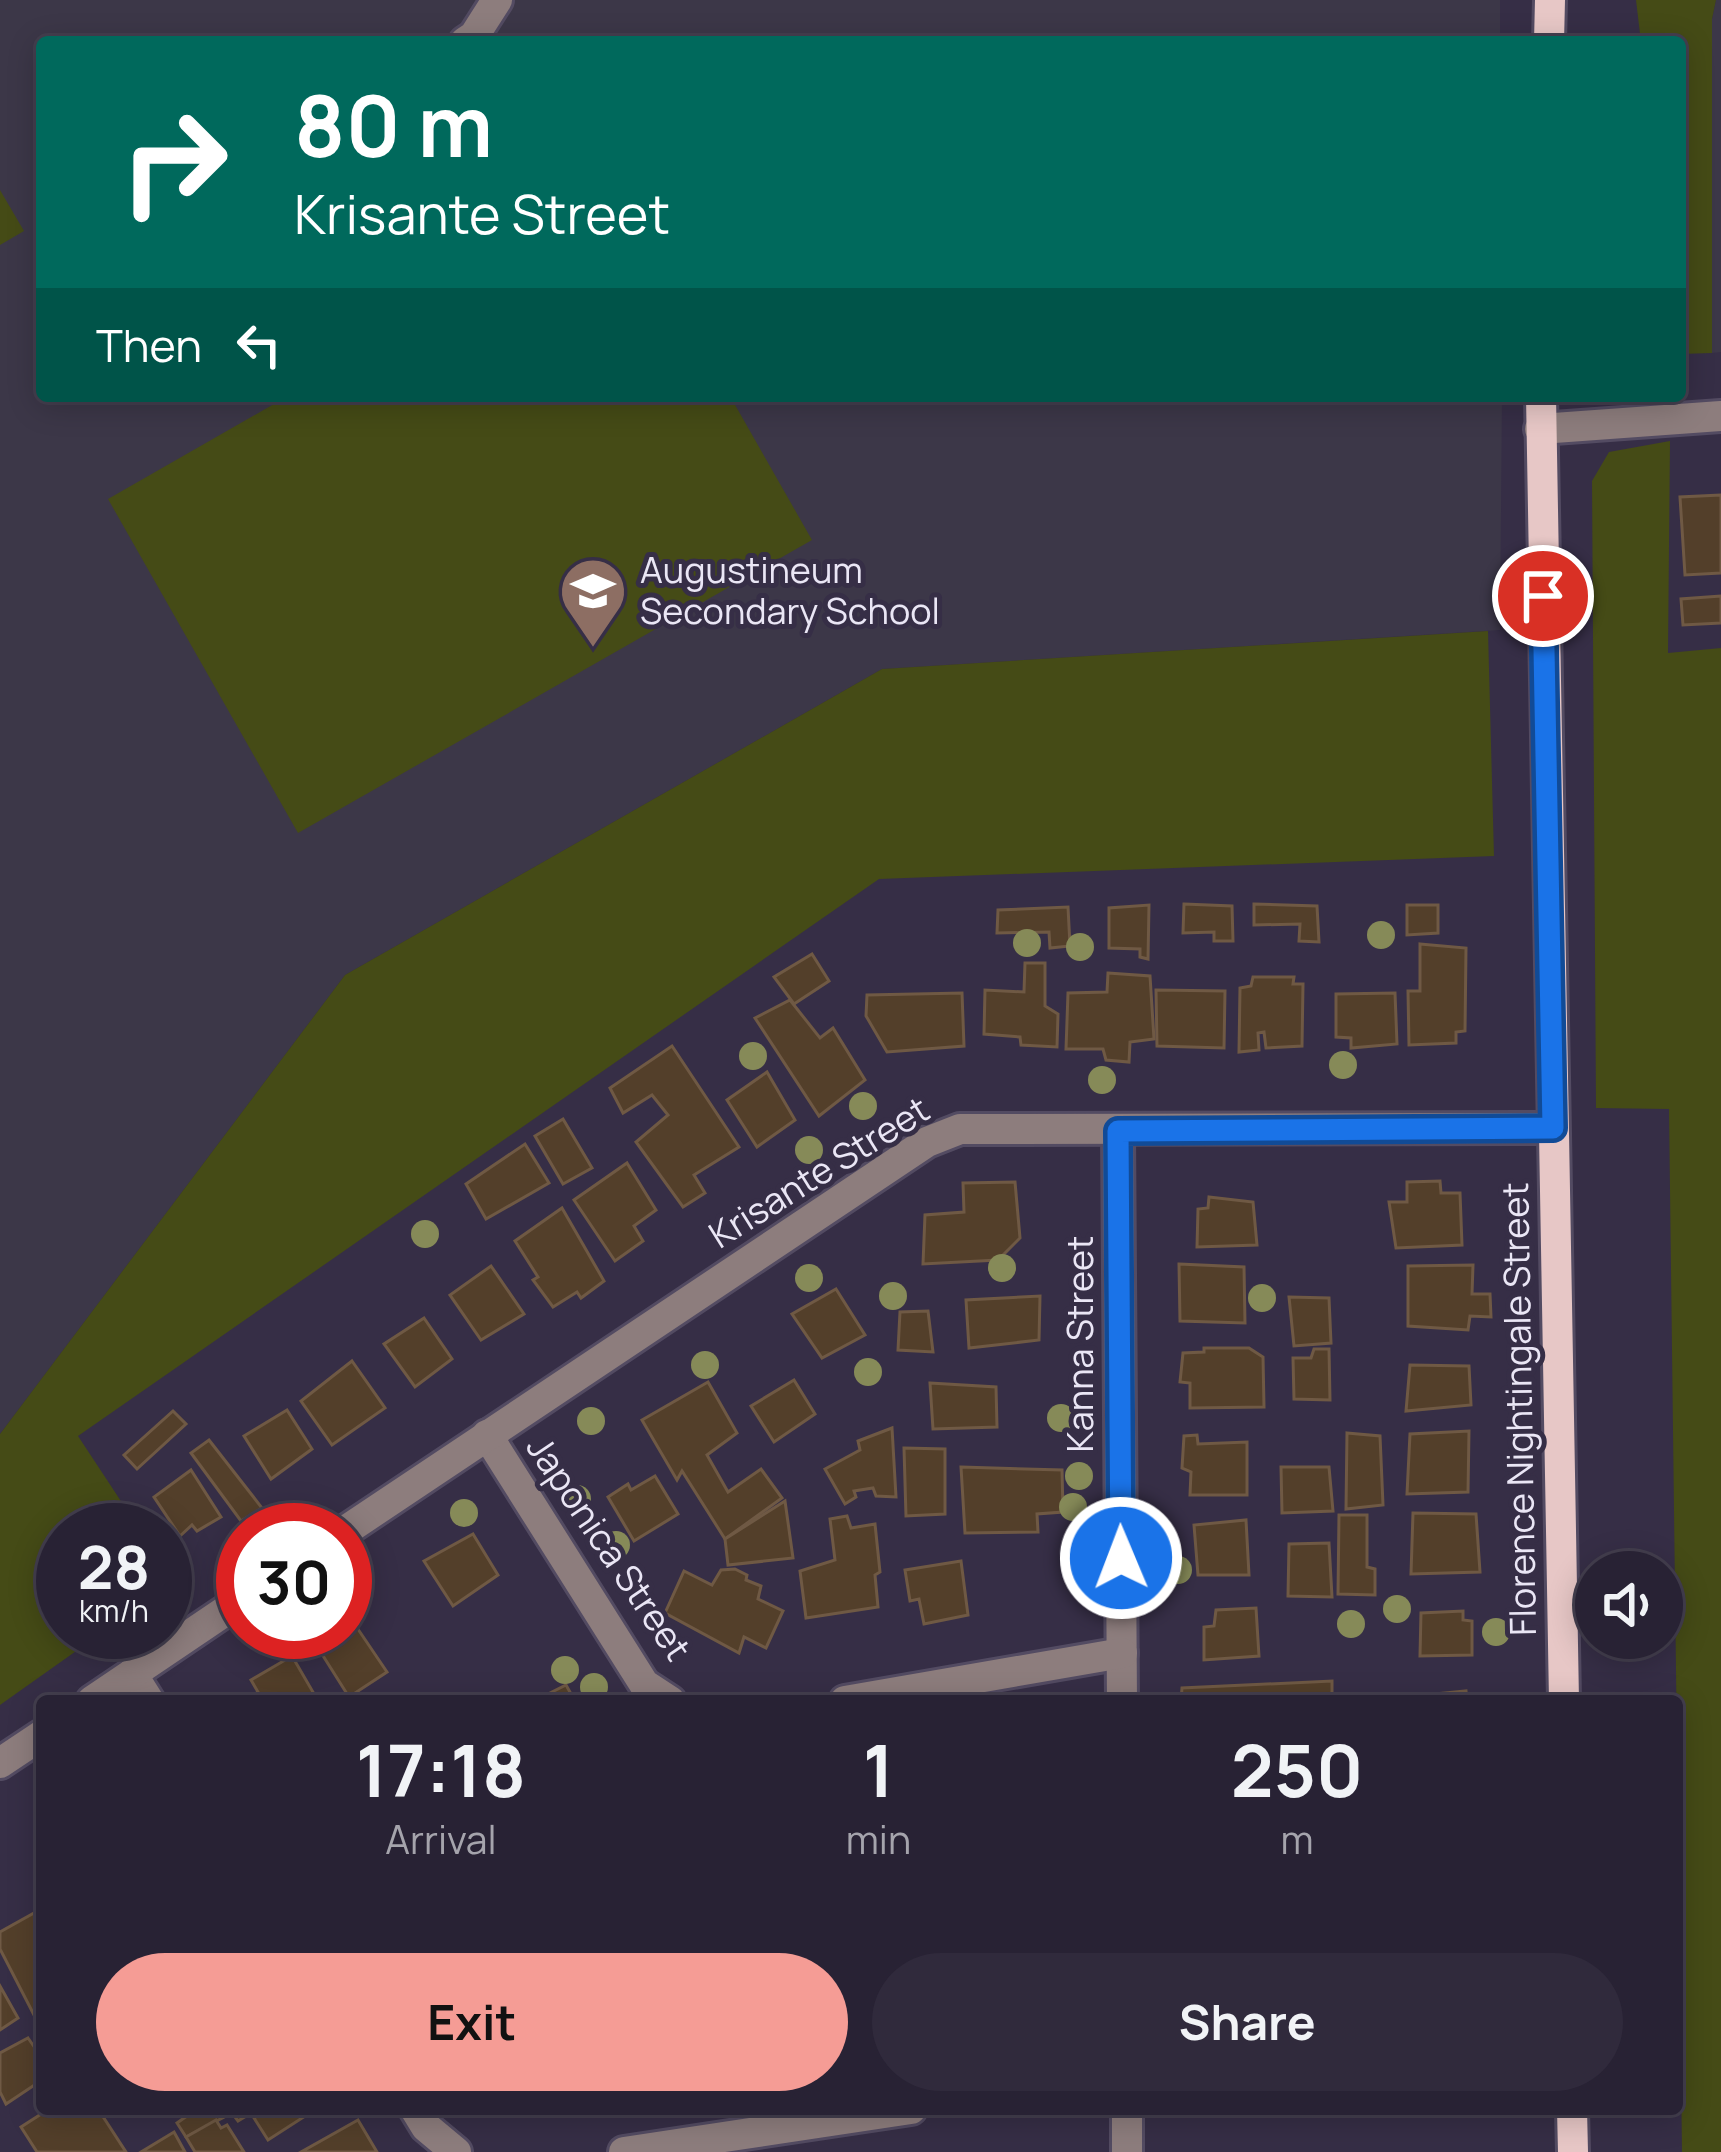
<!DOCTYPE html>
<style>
:root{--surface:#282234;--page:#302a3c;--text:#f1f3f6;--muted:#a5a4ac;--line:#443f4f;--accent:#f59c95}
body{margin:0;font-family:Manrope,sans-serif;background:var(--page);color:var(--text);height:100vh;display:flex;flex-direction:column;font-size:45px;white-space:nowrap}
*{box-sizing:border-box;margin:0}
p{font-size:39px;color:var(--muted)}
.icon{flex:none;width:66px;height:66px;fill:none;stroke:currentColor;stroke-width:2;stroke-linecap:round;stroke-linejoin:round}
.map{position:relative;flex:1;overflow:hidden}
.sheet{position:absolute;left:36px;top:1695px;width:1647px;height:420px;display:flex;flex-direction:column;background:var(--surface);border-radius:12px;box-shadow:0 6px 30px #0003,0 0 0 3px var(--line)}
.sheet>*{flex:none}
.top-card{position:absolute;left:36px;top:36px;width:1650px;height:366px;border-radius:12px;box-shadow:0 6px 30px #0003,0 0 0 3px var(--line);background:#00695c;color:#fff;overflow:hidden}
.fabs{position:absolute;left:1575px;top:1551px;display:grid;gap:24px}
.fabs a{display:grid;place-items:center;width:108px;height:108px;border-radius:50%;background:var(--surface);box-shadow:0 6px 30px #0003,0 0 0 3px var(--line);font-size:60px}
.speed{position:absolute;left:36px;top:1503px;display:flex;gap:24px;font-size:60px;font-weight:700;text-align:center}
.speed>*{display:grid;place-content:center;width:156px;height:156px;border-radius:50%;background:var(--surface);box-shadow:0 6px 30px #0003,0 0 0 3px var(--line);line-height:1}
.speed small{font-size:30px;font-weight:400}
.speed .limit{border:18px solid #d22;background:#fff;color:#111}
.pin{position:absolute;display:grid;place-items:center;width:102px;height:102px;color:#fff;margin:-51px;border:6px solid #fff;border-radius:50%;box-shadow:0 3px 12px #0007}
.me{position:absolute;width:132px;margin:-66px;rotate:359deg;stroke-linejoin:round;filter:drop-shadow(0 0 9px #0008)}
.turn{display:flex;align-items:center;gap:42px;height:252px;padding:0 60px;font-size:54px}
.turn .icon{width:156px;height:156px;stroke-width:2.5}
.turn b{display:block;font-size:84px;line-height:102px}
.then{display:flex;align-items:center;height:114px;padding:0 60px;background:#0003;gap:24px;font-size:45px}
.eta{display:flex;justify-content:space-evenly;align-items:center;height:204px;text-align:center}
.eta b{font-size:72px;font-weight:700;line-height:84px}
.primary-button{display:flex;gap:24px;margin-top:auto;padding:24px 60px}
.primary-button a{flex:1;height:138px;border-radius:72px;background:var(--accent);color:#111;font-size:48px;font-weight:700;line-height:138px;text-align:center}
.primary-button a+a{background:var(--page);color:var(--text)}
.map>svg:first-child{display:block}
</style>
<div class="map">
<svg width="1721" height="2152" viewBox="0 0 1721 2152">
<rect width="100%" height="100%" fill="#362e46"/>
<g fill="#3c3748">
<path d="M0,0H1500V42H42V396H1502L1500,630L882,669L345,975L0,1434Z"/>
<path d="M1716,0H1721V352L1712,353V19Z"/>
</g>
<g fill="#454b16">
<path d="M1636,0H1716L1712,19V353L1680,354V42H1641Z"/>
<path d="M0,190L24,231L0,245Z"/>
<path d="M288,396H730L812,540L298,833L108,499Z"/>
<path d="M1670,441L1668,653L1721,648V2152H1682L1669,1109L1596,1108L1592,481L1609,452Z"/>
<path d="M1488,631L1494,856L879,879L78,1436L140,1530H63V1632H103L0,1705V1434L345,975L882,669Z"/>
</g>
<g fill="#533f2a" stroke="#6f5944" stroke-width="3">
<path d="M1721,495V573L1685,575L1680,497Z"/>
<path d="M1721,596V623L1683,625L1681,599Z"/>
<path d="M1184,904L1232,906L1233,941H1214V932L1183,933Z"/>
<path d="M1254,904L1317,906L1319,942L1299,941L1300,924L1254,925Z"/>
<path d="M1149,905L1148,959L1140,957V949L1109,948V908Z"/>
<path d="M1407,905H1438V933L1407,935Z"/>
<path d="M1068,907L1070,946L1050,948L1049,932L997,933L998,910Z"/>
<path d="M1420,944L1466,948L1465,1031L1456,1032V1043L1409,1045L1408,991H1420Z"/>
<path d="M812,954L829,981L794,1004L774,977Z"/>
<path d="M1025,963H1045V1006L1058,1014L1057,1047L1021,1045L1020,1037L984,1034L985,990L1024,992Z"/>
<path d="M1108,973L1150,976L1154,1039L1130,1042L1129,1062L1106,1060L1103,1049H1066L1068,993L1107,992Z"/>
<path d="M1253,977H1294L1293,984H1303L1302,1046L1266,1048L1264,1032L1258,1033L1259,1050L1239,1052L1240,988L1251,986Z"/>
<path d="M1156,990L1225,991L1224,1048L1157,1046Z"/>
<path d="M962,993L964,1046L887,1052L866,1016L867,995Z"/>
<path d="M1395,993L1397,1044L1351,1048V1038L1336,1037V994Z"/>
<path d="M790,1000L820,1038L833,1028L865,1080L819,1116L755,1018Z"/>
<path d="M672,1046L739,1147L694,1175L705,1193L683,1207L636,1142L668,1115L652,1095L623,1113L610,1088Z"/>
<path d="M767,1072L795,1120L757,1147L727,1100Z"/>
<path d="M563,1119L592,1168L563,1184L535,1136Z"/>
<path d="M525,1144L549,1183L486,1219L466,1184Z"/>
<path d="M627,1163L656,1210L634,1226L643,1241L615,1261L574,1200Z"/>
<path d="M1440,1181L1441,1193H1460L1462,1245L1396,1248L1389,1202H1407V1182Z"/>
<path d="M1015,1182L1020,1238L998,1260L923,1264L925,1215L964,1212L963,1183Z"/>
<path d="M1209,1197L1253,1202L1257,1245L1197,1247L1198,1209L1208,1208Z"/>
<path d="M562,1208L604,1281L581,1298L577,1292L553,1307L533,1280L538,1277L515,1241Z"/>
<path d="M1179,1264L1244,1267L1245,1323L1180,1321Z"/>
<path d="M1473,1265L1472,1294H1490L1491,1317L1470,1316L1468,1330L1408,1326V1266Z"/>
<path d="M491,1266L524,1314L481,1340L450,1295Z"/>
<path d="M836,1289L865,1335L822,1358L792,1314Z"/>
<path d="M1040,1296L1039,1340L969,1348L966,1300Z"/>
<path d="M1289,1297L1329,1298L1331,1343L1294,1346Z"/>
<path d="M928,1311L933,1352L898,1350L900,1312Z"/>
<path d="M424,1318L452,1359L415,1387L384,1344Z"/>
<path d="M1204,1348H1249L1263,1357L1264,1407L1190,1408V1383L1180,1382L1183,1353L1204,1352Z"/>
<path d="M1314,1349H1329L1330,1400L1294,1399L1293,1358H1311Z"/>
<path d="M352,1361L385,1408L332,1445L301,1401Z"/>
<path d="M1410,1365L1469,1366L1471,1405L1406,1411Z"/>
<path d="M794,1380L815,1414L774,1442L751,1406Z"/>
<path d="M708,1382L737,1433L707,1455L728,1492L761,1469L782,1498L725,1539L682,1471L677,1480L642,1420Z"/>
<path d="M930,1383L996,1387L997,1427L933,1429Z"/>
<path d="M287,1410L312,1449L271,1479L244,1436Z"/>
<path d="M173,1411L186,1424L137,1469L124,1455Z"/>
<path d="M892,1428L896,1497L876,1496L873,1488L854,1491L856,1497L845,1504L825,1469L860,1450L858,1441Z"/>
<path d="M1469,1431L1468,1492L1407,1494L1410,1434Z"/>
<path d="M1347,1433L1380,1436L1383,1505L1346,1509Z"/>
<path d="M1197,1435L1198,1444L1247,1442V1495H1190L1191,1472L1182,1468L1184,1436Z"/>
<path d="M209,1440L262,1508L241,1521L191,1453Z"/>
<path d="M904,1448L945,1449V1514L906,1516Z"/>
<path d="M961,1467L1062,1470L1063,1512L1037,1514L1038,1532L965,1533Z"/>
<path d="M1281,1467H1329L1333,1511L1282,1513Z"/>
<path d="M191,1470L221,1517L197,1531L192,1525L180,1536L154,1497Z"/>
<path d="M655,1476L678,1514L634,1541L608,1497L628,1484L631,1490Z"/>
<path d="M785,1501L793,1558L728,1565L725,1539Z"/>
<path d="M1413,1513L1476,1514L1480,1572L1411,1574Z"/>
<path d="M1339,1515H1367V1567L1375,1569V1595L1338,1594Z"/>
<path d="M847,1516L851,1528L875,1524L880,1572L875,1575L878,1607L806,1618L800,1571L835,1560L830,1519Z"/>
<path d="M1246,1520L1249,1575H1198L1194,1525Z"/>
<path d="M473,1534L498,1575L453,1606L424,1561Z"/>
<path d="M1329,1543L1332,1597L1288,1596L1289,1544Z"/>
<path d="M961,1561L968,1615L924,1624L919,1599L910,1601L905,1570Z"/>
<path d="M735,1569L747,1575L746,1580L761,1586L758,1599L783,1611L766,1648L744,1637L739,1653L665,1613L684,1571L712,1585L721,1570Z"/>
<path d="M1256,1608L1259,1656L1204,1660V1627L1214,1626L1216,1610Z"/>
<path d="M345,1610L387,1672L349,1697L308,1632H345Z"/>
<path d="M1463,1611V1620L1472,1621V1655L1420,1656L1421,1613Z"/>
<path d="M292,1656L317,1699L253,1701L251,1697L258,1692L251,1680Z"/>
<path d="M1332,1681V1701H1181L1182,1688Z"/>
<path d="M566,1685L575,1701H534Z"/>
<path d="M1466,1691L1467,1701H1425L1426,1695Z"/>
<path d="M34,1913L42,1926V2009L34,2015L0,1949V1932Z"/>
<path d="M0,1986L18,2018L0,2030Z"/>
<path d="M28,2038L42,2058V2080L6,2104L0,2092V2053Z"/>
<path d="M49,2109H98L126,2152H37L21,2127Z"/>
<path d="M197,2109H248L251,2113L238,2121L232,2113L186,2137L177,2123Z"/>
<path d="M257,2109H316L268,2140L254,2118L260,2114Z"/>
<path d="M216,2120L221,2128L227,2125L244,2152H195L186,2137Z"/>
<path d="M358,2120L377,2152H301Z"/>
<path d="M174,2132L185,2152H141Z"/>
</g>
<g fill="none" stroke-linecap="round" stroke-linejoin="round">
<g stroke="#534b62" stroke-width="36">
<g id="minor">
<path d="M465,42L474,36L497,0"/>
<path d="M1540,429L1721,416"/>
<path d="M1118,1131L1122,1701"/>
<path d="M487,1435L644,1684L670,1701"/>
<path d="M345,1531L927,1142L960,1129L1553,1128"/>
<path d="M132,1674L149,1701"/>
<path d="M92,1701L243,1599"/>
<path d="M845,1701L1122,1653"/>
<path d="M0,1763L42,1735"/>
<path d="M415,2109L426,2127L456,2152"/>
<path d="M1127,2109V2152"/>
<path d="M624,2152L911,2109"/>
</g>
</g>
<g stroke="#534b62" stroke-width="36">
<g id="major">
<path d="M1549,42L1550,0"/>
<path d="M1541,396L1564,1701"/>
<path d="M1572,2109L1573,2152"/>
</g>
</g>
<use href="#minor" stroke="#8d7d7d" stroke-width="30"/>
<use href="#major" stroke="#e7c7c6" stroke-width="30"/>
</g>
<g fill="#868a58">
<circle cx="1381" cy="935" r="14"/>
<circle cx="1027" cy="943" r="14"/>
<circle cx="1080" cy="947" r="14"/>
<circle cx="753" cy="1056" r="14"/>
<circle cx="1343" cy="1065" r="14"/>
<circle cx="1102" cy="1080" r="14"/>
<circle cx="863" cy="1106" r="14"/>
<circle cx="809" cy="1150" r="14"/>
<circle cx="425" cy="1234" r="14"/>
<circle cx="1002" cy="1268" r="14"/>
<circle cx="809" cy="1278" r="14"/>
<circle cx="893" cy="1296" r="14"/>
<circle cx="1262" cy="1298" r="14"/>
<circle cx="705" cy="1365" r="14"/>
<circle cx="868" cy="1372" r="14"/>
<circle cx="1061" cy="1418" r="14"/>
<circle cx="591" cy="1421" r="14"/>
<circle cx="1079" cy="1476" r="14"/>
<circle cx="577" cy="1499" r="14"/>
<circle cx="1073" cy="1507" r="14"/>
<circle cx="464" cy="1513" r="14"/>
<circle cx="1156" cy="1538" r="14"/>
<circle cx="616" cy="1545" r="14"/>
<circle cx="1178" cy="1570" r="14"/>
<circle cx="1397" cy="1609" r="14"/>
<circle cx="1351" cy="1624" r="14"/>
<circle cx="1496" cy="1632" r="14"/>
<circle cx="565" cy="1670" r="14"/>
<circle cx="594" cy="1687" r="14"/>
</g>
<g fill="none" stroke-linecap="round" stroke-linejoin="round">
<g stroke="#114b97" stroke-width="30">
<path id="route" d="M1121,1558L1118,1131L1553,1128L1543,596"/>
</g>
<use href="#route" stroke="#1a73e8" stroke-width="21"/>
</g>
<defs>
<g id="school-pin" transform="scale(3.45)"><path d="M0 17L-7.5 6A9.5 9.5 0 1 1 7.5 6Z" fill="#8d6e63" stroke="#362e46"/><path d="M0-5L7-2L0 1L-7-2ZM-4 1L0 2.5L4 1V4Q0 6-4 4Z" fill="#fff"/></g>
</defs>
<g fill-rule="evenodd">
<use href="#school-pin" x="593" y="591"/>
</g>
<g text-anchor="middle" stroke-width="10" stroke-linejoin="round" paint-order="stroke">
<g font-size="36" fill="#eae6f5" stroke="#362e46" text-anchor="start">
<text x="640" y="583">Augustineum<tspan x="640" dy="41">Secondary School</tspan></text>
</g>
<g font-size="36" fill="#eae6f5" stroke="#362e46">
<text transform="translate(819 1172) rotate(-32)" y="13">Krisante Street</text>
<text transform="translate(1080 1344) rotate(-90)" y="13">Kanna Street</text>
<text transform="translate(1519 1409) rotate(-91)" y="13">Florence Nightingale Street</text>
<text transform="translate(609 1548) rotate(56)" y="13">Japonica Street</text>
</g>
</g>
</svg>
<div class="fabs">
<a><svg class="icon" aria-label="sound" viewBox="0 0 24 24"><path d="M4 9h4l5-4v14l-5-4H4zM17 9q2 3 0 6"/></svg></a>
</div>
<div class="speed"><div>28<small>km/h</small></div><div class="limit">30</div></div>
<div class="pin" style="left:1543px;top:596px;background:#d93025"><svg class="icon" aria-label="arrive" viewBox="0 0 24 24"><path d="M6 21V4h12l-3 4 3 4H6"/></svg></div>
<svg class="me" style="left:1121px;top:1558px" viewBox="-20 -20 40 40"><circle r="17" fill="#1a73e8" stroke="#fff" stroke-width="3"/><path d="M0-11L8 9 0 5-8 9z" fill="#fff"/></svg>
<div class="top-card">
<div class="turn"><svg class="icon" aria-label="right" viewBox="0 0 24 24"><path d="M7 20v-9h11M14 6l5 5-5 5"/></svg><div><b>80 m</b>Krisante Street</div></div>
<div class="then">Then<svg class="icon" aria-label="left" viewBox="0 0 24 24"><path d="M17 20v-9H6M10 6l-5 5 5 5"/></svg></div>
</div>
<section class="sheet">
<div class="eta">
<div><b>17:18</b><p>Arrival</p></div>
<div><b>1</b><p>min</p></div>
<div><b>250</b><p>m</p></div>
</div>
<div class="primary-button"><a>Exit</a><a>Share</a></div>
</section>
</div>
